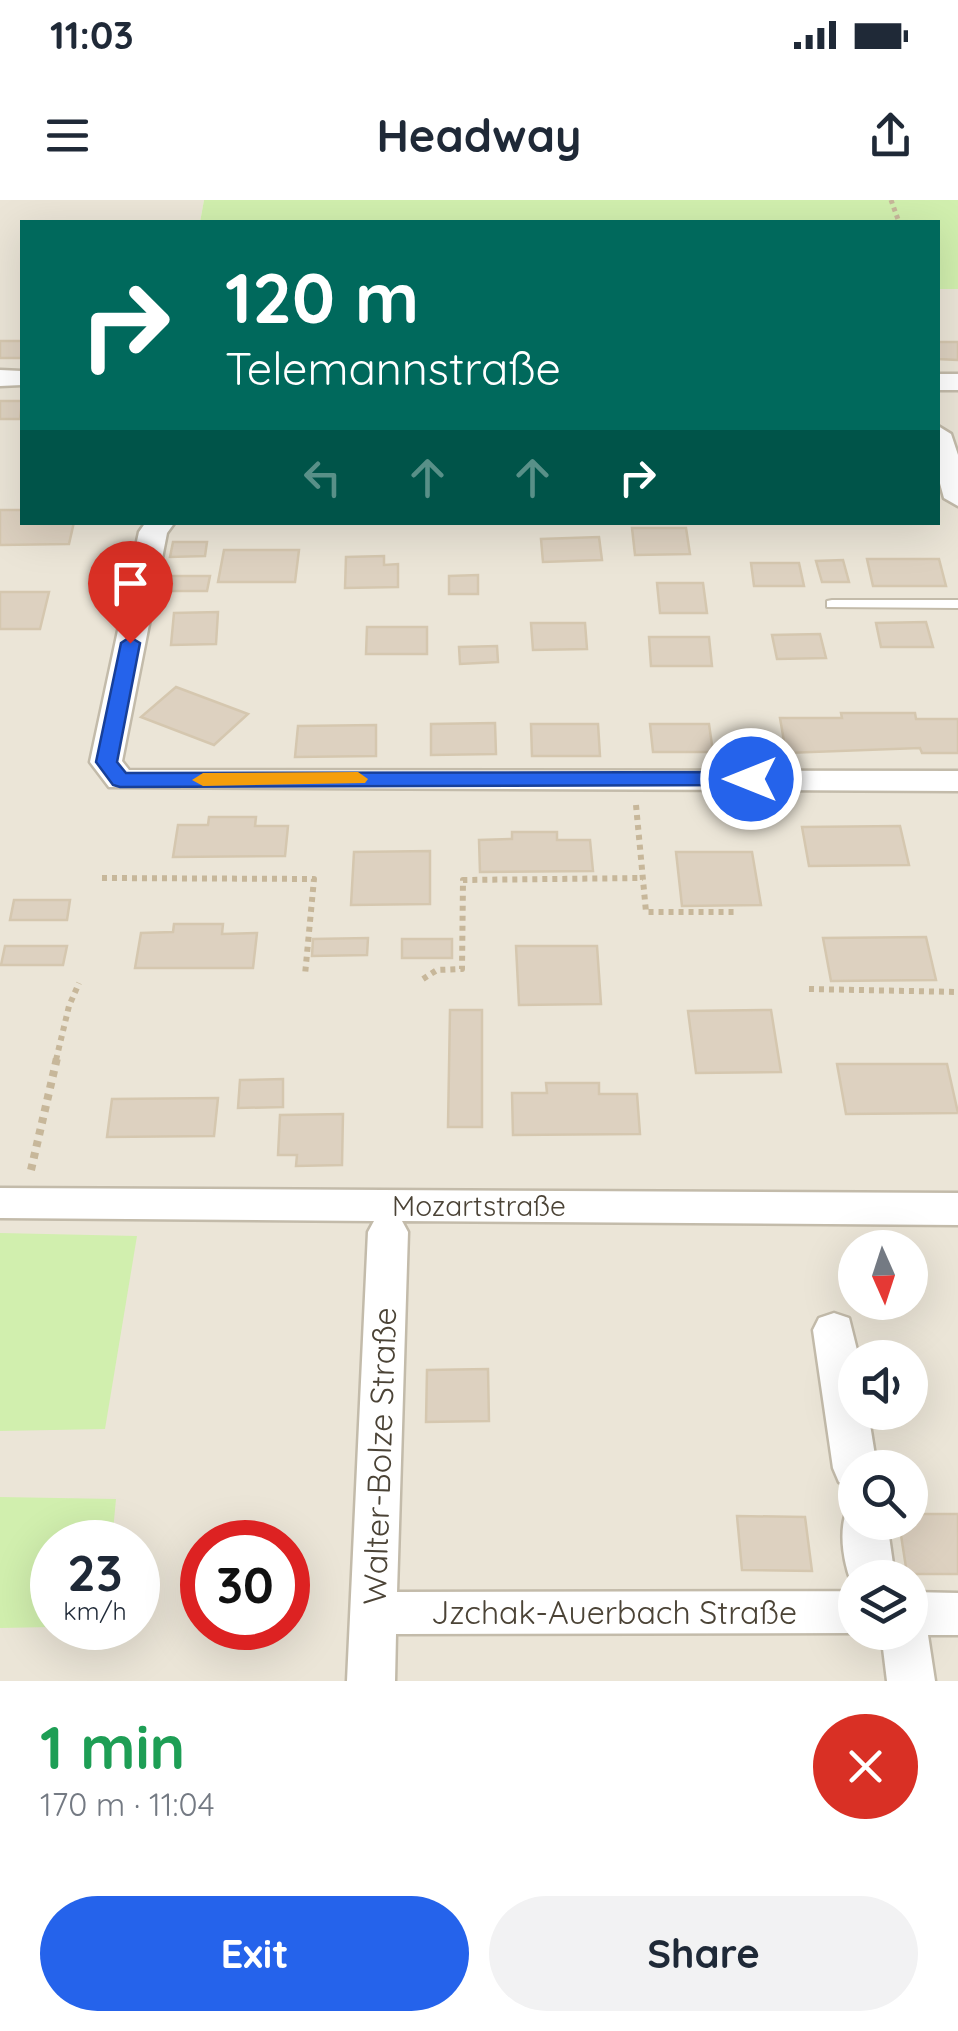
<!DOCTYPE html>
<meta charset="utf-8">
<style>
:root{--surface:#fff;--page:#f2f2f3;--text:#1f2937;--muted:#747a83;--accent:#2563eb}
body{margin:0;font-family:Quicksand,sans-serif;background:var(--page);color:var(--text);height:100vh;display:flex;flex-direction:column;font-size:38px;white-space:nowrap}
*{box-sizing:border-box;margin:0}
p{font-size:32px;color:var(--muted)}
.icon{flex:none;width:55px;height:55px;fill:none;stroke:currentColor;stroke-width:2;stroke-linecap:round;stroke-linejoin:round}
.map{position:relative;height:1481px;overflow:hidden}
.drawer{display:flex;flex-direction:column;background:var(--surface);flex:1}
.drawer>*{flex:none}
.banner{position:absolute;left:20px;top:20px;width:920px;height:305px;border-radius:0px;box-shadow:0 10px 40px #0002;background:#00695c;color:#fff;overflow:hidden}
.needle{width:65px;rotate:177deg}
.tools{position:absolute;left:838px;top:1030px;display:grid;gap:20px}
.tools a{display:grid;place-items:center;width:90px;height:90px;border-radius:50%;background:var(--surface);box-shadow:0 10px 40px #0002;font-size:50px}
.speed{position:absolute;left:30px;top:1320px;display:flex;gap:20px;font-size:50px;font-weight:700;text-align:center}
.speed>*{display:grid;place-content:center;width:130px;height:130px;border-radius:50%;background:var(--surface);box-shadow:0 10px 40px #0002;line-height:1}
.speed small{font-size:25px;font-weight:400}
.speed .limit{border:15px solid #d22;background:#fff;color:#111}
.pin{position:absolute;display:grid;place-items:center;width:85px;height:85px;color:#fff;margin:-102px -42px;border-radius:50% 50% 50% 0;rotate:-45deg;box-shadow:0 0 10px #0007}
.pin .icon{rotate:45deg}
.me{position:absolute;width:110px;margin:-55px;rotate:270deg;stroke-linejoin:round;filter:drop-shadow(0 0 8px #0008)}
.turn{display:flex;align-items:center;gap:35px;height:210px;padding:0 40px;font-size:45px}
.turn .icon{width:130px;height:130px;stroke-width:2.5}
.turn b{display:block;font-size:70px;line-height:85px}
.lanes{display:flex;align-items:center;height:95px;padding:0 40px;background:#0003;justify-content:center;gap:50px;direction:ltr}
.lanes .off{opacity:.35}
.round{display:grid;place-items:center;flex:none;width:105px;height:105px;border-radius:52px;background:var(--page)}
.overview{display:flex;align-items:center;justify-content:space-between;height:170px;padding:0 40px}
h1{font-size:60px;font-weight:700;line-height:75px;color:#1e9e55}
.cta{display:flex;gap:20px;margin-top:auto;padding:20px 40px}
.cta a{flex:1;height:115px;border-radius:60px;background:var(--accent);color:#fff;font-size:40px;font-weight:700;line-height:115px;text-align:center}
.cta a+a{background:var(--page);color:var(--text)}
.status{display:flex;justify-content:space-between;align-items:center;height:70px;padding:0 50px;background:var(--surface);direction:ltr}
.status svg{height:28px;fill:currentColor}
header{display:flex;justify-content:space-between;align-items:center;height:130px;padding:0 40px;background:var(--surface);font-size:45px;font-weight:700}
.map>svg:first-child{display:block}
</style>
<div class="status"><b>11:03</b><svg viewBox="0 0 49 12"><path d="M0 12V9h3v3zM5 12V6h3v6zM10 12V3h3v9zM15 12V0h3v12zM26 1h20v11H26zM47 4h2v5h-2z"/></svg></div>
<header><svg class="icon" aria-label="menu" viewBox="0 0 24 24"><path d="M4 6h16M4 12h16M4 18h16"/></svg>Headway<svg class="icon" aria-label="share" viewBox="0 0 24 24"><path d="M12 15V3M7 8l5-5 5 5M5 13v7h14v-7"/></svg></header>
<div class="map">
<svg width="958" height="1481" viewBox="0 0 958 1481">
<rect width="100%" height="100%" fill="#f6f2e9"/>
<path fill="#ebe5d7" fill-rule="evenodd" d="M0,0H204L200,22H22V322H938V89H958V1481H0ZM855,1048H910V1102H855ZM855,1158H910V1212H855ZM855,1268H910V1322H855ZM52,1342H138V1428H52ZM202,1342H288V1428H202ZM855,1378H910V1432H855Z"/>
<g fill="#d1efae">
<path d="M204,0H958V89H938V22H200Z"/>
<path d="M0,1033L137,1036L105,1229L0,1231Z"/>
<path d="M0,1297L116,1299L112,1342H52V1427L0,1428Z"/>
</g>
<g fill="#ddd1c0" stroke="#d5c7af" stroke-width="2.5">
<path d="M0,141H22L21,158H0Z"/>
<path d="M938,142H958V160L938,159Z"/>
<path d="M0,201H22L20,219H0Z"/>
<path d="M0,310H22V322H74L69,344L0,345Z"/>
<path d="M632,328H686L690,354L635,355Z"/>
<path d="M599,337L602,360L543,362L541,339Z"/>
<path d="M173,342H207L205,356L170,357Z"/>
<path d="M224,350H299L295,382H218Z"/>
<path d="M384,356V365L398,364V387L345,388L346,357Z"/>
<path d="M867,359H939L946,386H873Z"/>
<path d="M843,360L849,382H822L816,361Z"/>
<path d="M751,363H799L804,386H754Z"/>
<path d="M478,375V394H449V376Z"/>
<path d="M166,376H210L207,391H164Z"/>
<path d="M657,383H703L707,413H660Z"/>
<path d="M0,392H49L40,429H0Z"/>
<path d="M218,412L216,444L171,445L174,413Z"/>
<path d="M926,422L933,447H881L876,423Z"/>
<path d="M531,423H585L587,449L533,450Z"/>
<path d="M367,427H427V454H366Z"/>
<path d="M820,434L826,458L777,459L772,435Z"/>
<path d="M649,437H709L712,466H651Z"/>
<path d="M497,446L498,462L460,464L459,447Z"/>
<path d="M176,487L248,514L214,545L141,517Z"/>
<path d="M841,513H915L916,519H958V553H922L920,548L786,553L780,518H842Z"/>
<path d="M495,523L496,554L431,555V524Z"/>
<path d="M531,524H598L600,556H532Z"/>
<path d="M650,524H709L713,552H653Z"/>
<path d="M376,525V556L295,557L298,526Z"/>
<path d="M209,617H256L255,626H288L285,656L173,657L178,625H208Z"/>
<path d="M900,626L909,665L809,666L802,627Z"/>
<path d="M512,632H557V640H590L593,671L480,672L479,640L512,639Z"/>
<path d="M430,651V704L351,705L354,652Z"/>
<path d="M676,652H752L761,705L682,706Z"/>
<path d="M14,700H70L67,720H10Z"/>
<path d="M174,724H223L222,734L257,733L253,768H135L141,733L173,732Z"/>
<path d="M926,737L936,780L831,781L823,738Z"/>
<path d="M368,738L367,755L312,756L313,739Z"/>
<rect x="402" y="739" width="50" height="19"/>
<path d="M5,746H67L63,765H1Z"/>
<path d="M516,746H597L601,804L519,805Z"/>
<path d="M450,810H482V927H448Z"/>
<path d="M771,810L781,872L696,873L688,811Z"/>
<path d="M837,864H947L958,913L846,914Z"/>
<path d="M283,879V907L238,908L240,880Z"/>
<path d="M546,883H599V894H637L640,934L513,935L512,893H547Z"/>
<path d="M218,898L214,936L107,937L112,899Z"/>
<path d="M343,914L342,965L296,966L297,955H278L280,915Z"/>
<path d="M488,1169L489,1221L426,1222L427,1170Z"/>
<path d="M910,1314H958V1374H907L899,1322H910Z"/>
<path d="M737,1316L805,1317L812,1371L742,1370Z"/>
</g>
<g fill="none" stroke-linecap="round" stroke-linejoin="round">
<g stroke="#c3bbaa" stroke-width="4">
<path id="lane" d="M832,400H958V408L827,407V401Z"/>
</g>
<g stroke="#c3bbaa" stroke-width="5">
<g id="street">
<path d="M0,170L22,171V185L0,186Z"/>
<rect x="938" y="174" width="20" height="16"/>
<path d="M938,226L951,234L958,255V306L944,298L938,276Z"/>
<path d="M146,322H175L167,333L122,561L129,570L958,571V591L109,587L90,562L139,332Z"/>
<path d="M0,988L958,993V1025L402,1021L408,1032L397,1392L855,1391C844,1368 837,1331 848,1308L855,1305V1322H887L895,1378H855V1433L396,1434L395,1481H347L368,1032L374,1021L0,1018Z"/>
<path d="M834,1113L849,1118L859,1158H855V1212H868L877,1268H855V1287L839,1282L833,1268L813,1130L819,1118Z"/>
<path d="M910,1392L958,1393V1435H928L935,1481H887L881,1432H910Z"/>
</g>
</g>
<path stroke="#c7b79a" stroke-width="5" stroke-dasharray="4 4" stroke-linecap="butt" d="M891,0L899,22"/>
<g stroke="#c7b79a" stroke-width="6" stroke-dasharray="5 5" stroke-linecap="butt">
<path d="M636,605L646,712H737"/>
<path d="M102,678L314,679L305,775"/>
<path d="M423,779L437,770L462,769L463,680L643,678"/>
<path d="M809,789L958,792"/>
<path d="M56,860L69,806L79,783"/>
</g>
<path stroke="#c7b79a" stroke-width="8" stroke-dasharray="6 6" stroke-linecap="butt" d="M31,970L57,858"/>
<use href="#lane" fill="#fff" fill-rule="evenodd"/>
<use href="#street" fill="#fff" fill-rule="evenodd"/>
</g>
<path fill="#2563eb" stroke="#184099" stroke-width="2.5" d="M130,437L140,443L117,562L126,573L751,572L762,579L751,585L120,587L113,585L96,562L121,443Z"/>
<path fill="#f59e0b" d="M358,572L368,579L365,583L203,586L192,580L203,573Z"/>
<g text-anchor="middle" stroke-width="8" stroke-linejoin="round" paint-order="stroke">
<g font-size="28" fill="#4b4336" stroke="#fff">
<text x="479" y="1016">Mozartstraße</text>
</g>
<g font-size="32" fill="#4b4336" stroke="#fff">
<text transform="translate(380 1256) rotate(-88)" y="11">Walter-Bolze Straße</text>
<text x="614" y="1424">Jzchak-Auerbach Straße</text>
</g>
</g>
</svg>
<div class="tools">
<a><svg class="needle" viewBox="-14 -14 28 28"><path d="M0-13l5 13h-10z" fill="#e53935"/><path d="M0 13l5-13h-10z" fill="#747a83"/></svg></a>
<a><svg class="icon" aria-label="sound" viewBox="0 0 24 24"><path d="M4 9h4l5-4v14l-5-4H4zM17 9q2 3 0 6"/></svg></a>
<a><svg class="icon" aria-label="search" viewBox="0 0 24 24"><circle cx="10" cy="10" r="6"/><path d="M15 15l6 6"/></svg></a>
<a><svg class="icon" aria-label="layers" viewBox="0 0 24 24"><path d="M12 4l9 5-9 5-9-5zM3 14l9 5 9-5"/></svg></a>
</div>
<div class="speed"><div>23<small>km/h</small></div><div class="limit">30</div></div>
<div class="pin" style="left:130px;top:443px;background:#d93025"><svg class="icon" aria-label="arrive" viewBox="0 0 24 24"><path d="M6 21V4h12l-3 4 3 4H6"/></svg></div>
<svg class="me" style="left:751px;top:579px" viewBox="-20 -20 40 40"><circle r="17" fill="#2563eb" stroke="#fff" stroke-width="3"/><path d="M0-11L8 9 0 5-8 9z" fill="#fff"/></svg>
<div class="banner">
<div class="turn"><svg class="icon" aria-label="right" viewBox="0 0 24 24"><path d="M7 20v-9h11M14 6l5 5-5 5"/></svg><div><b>120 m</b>Telemannstraße</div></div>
<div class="lanes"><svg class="icon off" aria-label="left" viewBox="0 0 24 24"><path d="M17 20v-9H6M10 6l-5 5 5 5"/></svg><svg class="icon off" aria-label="ahead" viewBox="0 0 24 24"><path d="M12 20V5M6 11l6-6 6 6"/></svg><svg class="icon off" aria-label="ahead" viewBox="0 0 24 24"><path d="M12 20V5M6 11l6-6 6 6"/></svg><svg class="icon" aria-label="right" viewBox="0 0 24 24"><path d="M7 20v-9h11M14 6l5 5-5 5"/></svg></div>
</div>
</div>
<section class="drawer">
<div class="overview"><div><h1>1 min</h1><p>170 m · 11:04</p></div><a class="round" style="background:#d93025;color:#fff"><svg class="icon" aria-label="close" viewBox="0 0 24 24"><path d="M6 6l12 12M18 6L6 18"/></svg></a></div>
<div class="cta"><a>Exit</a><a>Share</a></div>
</section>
